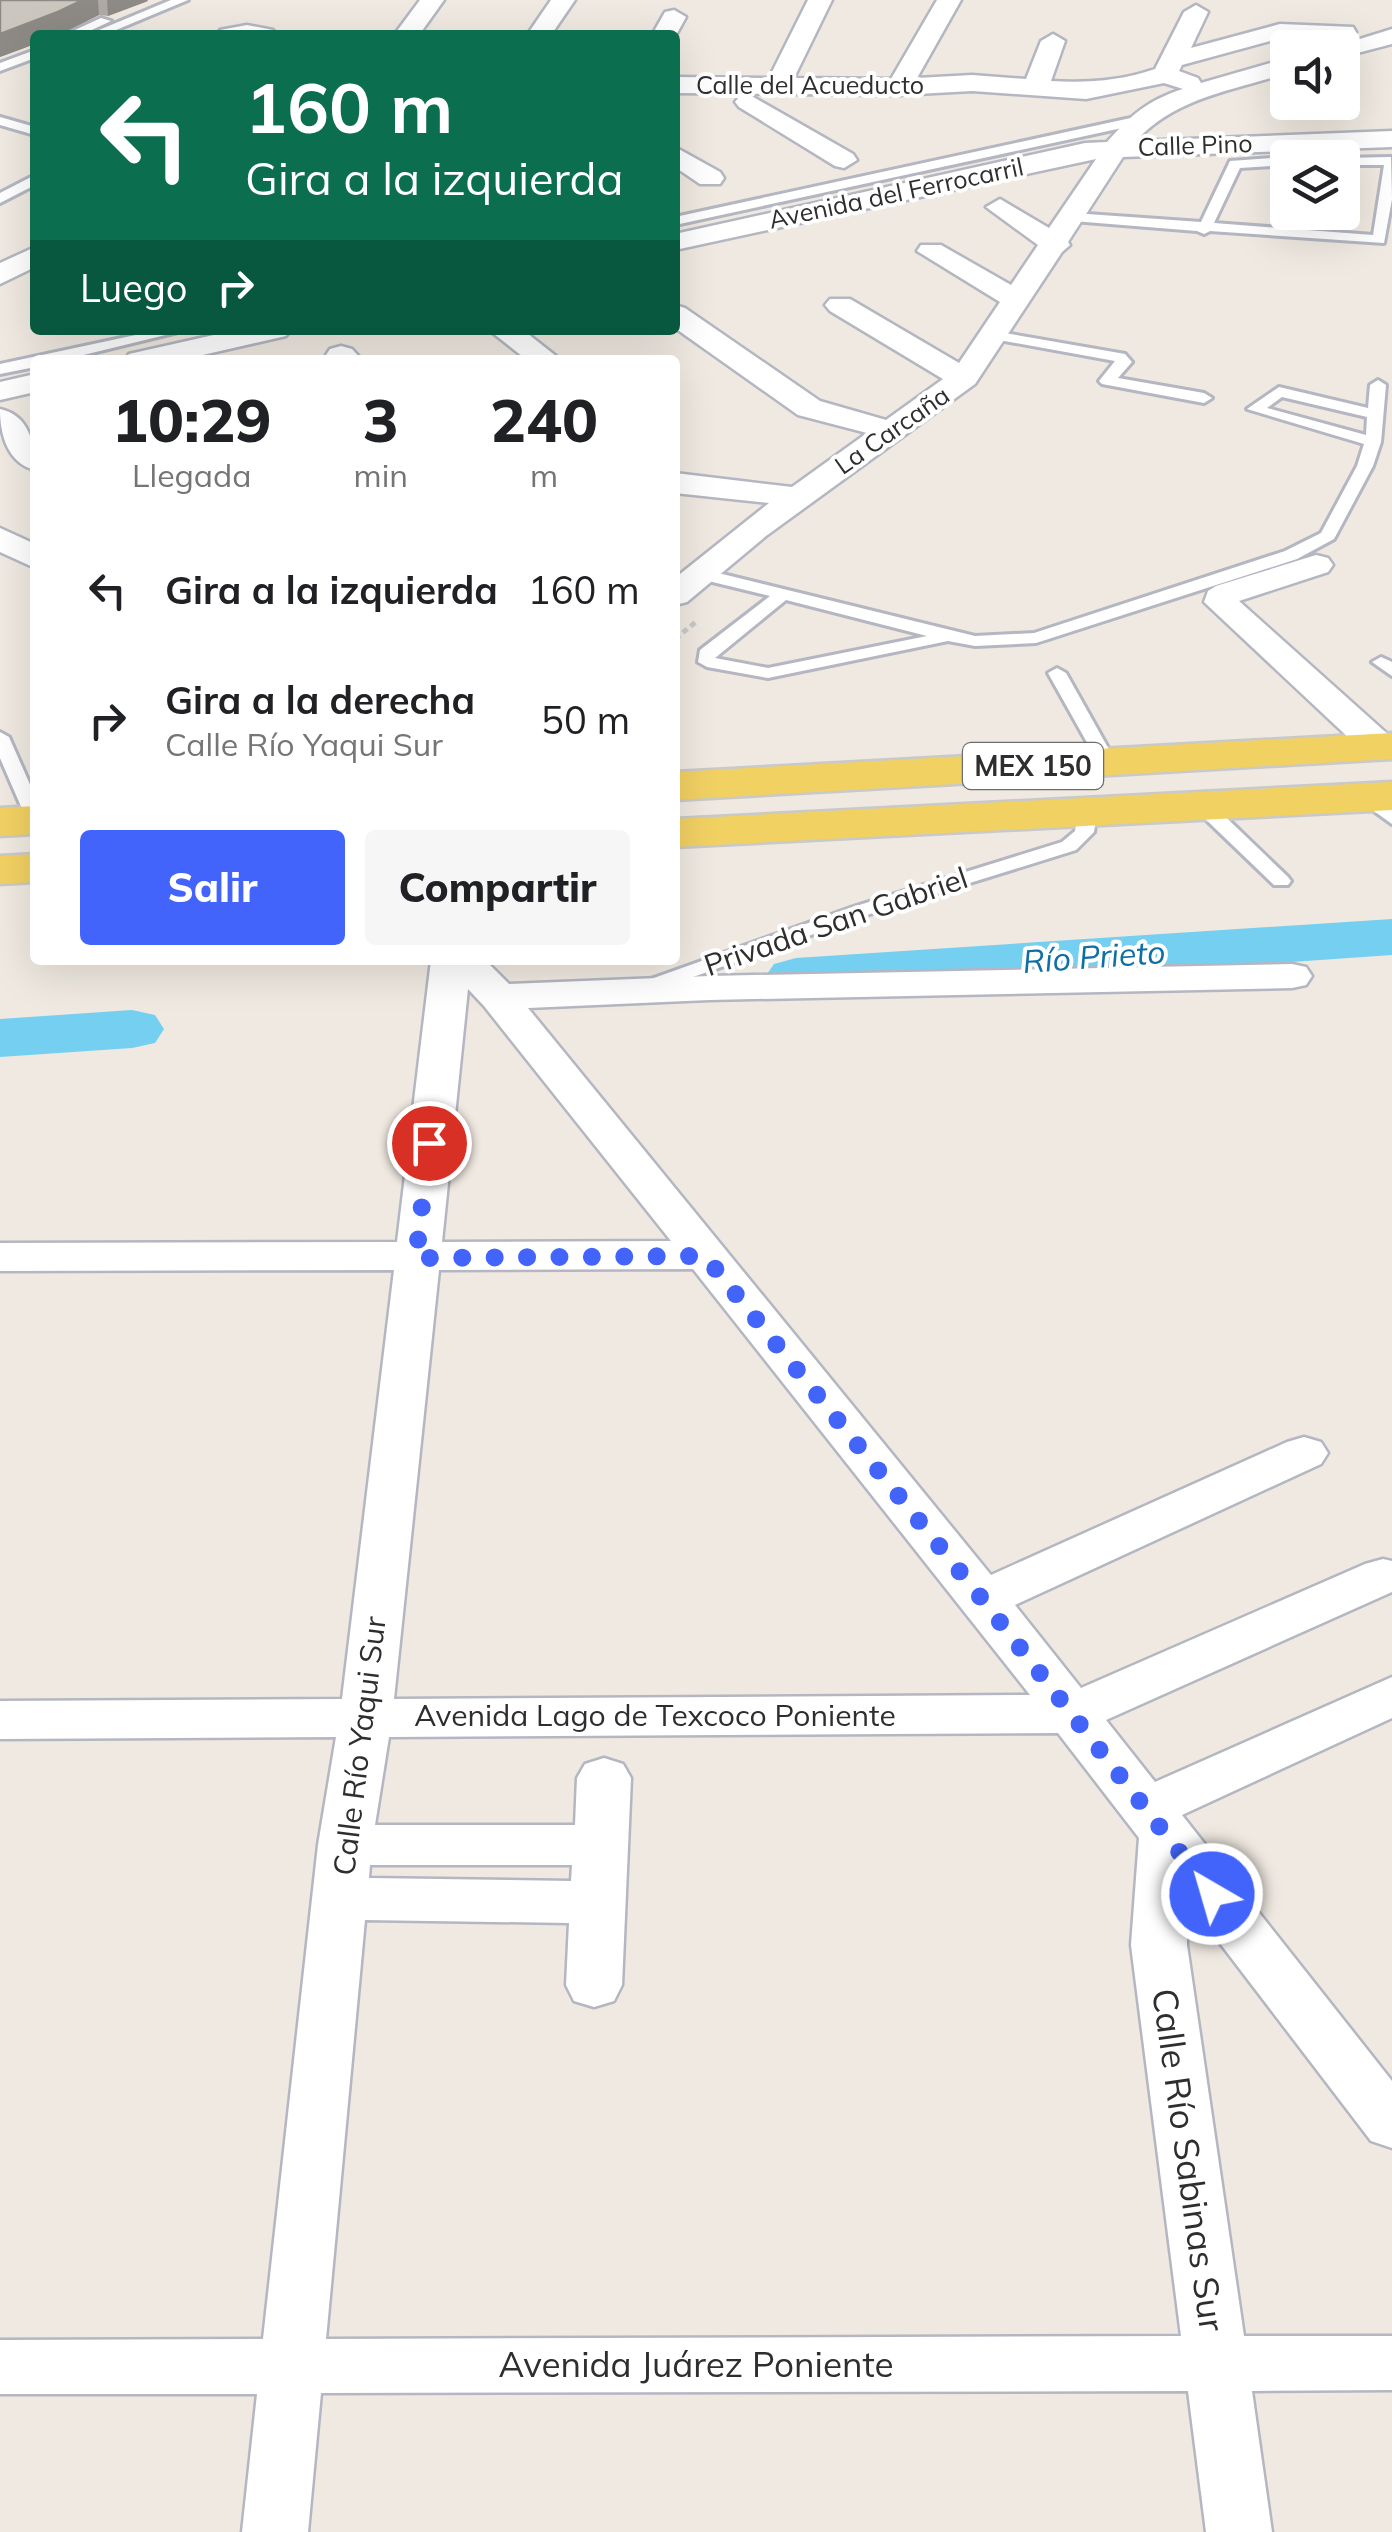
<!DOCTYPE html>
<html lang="es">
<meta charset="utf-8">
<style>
:root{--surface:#fff;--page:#f6f6f6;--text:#202124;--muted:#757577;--accent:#4264fb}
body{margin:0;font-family:Mulish,sans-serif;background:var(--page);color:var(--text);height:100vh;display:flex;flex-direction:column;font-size:38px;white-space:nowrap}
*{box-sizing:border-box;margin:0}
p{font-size:32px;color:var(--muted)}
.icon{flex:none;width:55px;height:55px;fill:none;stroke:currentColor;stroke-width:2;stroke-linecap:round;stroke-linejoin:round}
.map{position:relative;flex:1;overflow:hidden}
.panel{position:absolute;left:30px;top:355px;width:650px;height:610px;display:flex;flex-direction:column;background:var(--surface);border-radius:10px;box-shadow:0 10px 40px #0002}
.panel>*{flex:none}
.banner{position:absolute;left:30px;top:30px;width:650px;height:305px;border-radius:10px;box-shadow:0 10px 40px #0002;background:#0b6e4f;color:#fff;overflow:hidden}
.controls{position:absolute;left:1270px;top:30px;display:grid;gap:20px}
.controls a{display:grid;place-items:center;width:90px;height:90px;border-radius:10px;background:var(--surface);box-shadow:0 10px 40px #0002;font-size:50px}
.pin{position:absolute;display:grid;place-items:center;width:85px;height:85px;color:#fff;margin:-42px;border:5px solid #fff;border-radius:50%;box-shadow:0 2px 10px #0007}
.me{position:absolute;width:110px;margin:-55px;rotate:322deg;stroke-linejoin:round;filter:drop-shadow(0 0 8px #0008)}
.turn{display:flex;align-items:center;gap:35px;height:210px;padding:0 50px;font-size:45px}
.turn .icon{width:130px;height:130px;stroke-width:2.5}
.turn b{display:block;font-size:70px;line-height:85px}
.then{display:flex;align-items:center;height:95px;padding:0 50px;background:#0003;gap:20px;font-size:38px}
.eta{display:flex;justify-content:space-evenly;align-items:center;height:170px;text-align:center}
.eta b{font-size:60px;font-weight:800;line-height:70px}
.cta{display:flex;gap:20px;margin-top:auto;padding:20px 50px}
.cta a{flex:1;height:115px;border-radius:10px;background:var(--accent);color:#fff;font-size:40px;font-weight:800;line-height:115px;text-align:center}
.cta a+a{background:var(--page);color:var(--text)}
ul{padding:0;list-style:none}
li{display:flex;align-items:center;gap:30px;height:130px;padding:0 50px}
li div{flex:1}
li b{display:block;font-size:38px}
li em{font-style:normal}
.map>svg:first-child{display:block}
</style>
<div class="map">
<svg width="1392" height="2532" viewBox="0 0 1392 2532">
<rect width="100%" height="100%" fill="#efe9e1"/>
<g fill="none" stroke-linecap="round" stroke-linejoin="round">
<g fill="#75cff0" fill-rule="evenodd">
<path d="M1392,919V955L796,996L774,990L765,977L774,964L796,958Z"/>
<path d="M132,1010L155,1015L164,1029L155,1043L132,1048L0,1057V1019Z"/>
</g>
<g stroke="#b4b7c1" stroke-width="6">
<g id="service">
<path d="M171,0H188L104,35H87Z"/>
<path d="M101,18L111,21L81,35H64Z"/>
<path d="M35,50V58L0,71V63Z"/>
<path d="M1140,116L1147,120L1145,123L675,225V217Z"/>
<path d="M0,117L35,127V135L0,125Z"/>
<path d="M1288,157V165L1240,168L1214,223L1373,235L1384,165H1342L1340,158L1391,157L1392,199L1384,243L1210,231L1204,234L1197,231L1073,221L1066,217L1073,213L1201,222L1230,161Z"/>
<path d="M35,175V185L0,203V193Z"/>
<path d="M159,330H186L63,360H35V367L0,374V364Z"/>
<path d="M993,331L1125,354L1132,362L1118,378L1204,393L1212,398L1204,403L1102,384L1099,381L1115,361L988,338V332Z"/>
<path d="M1378,380L1386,385L1381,442L1373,466L1334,539L1297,559L1036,643L975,646L948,641L768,678L707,667L698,662L700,650L770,596L692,577V569L698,568L975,636L1034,633L1285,551L1321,533L1357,466L1364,444L1247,409L1279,387L1368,408L1370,385ZM1282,397L1367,417L1366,435L1267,408ZM786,600L927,636L768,668L715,658Z"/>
<path d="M1381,657L1392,662V676L1372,662Z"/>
<path d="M1057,668L1066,673L1116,762L1113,766H1101L1098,762L1048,673Z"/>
<path d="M0,732L9,737L35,796V824L26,818L0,758Z"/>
<path d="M1367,791L1392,808V824L1360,801L1358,797Z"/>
<path d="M1203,800L1210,802L1288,877L1291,881L1288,885H1274L1196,810V802Z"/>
<path d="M1088,805L1097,811L1094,832L1076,850L870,914L651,992H637L634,988L637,984L856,906L1062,842L1075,831L1079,811Z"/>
</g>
</g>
<g stroke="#b4b7c1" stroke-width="5">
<g id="minor">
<path d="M420,0H444L419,35H394Z"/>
<path d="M551,0H575L551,35H527Z"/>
<path d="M808,0H832L794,78L891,79L937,0H961L917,78L972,75L1026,79L1041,41L1053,34L1065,41L1051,81C1087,83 1120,81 1155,69L1184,12L1196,5L1208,12L1191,48L1280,24L1353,27L1356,32L1344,39L1281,38L1182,65L1179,71L1198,78L1201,83L1288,58V73C1234,90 1174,98 1136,141L1392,131V147L1123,157L1068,242L1070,245L1062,252L975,384L766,536L687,602L675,605V578L769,503L675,493V473L792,487L867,433L798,415L675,328V305L685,308L820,401L886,420L943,379L830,311L825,305L830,299H850L959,363L1000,302L917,251L921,245H941L1011,285L1038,245L986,207L1000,199L1049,228L1096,159L675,250V234L1085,143L1107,142C1131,115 1148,100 1183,89L1164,83L1086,99L972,91L899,95L675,93V77L769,78Z"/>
<path d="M674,10L686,17L675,37L652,35L665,12Z"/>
<path d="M247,25L273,30L276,35H217L220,30Z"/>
<path d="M1392,29V44L1342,57V48H1331Z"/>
<path d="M748,94L853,154L857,160L844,168L835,166L739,107L735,102L739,97Z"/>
<path d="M675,147L720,172L724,178L720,184H700L675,167Z"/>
<path d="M35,247V267L0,284V263Z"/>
<path d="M236,330H291L286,336L181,360H125L129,354Z"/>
<path d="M489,330H523L561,360H527Z"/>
<path d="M341,346L352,349L362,360H329L326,355L330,349Z"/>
<path d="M35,374V392L0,400V382Z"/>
<path d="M0,409C29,415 35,444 35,470C7,463 0,434 0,409Z"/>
<path d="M0,528L35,544V568L0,552Z"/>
<path d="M1316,555L1328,558L1333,565L1328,572L1239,601L1392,738V754L1379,757L1366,754L1204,602L1208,591L1216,586Z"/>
<path d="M431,960H485L509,984L709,976L1292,964L1306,967L1312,976L1306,985L1292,988L709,1000L528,1008L991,1575L1287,1442L1304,1437L1321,1442L1328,1453L1321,1464L1015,1605L1081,1688L1365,1564L1383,1559L1392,1561V1592L1106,1720L1155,1782L1392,1677V1718L1182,1815L1392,2081V2148L1371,2141L1187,1900V1945L1244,2336H1392V2390L1252,2391L1272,2532H1206L1188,2391L321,2393L308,2532H242L257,2394H0V2340L263,2339L318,1845L336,1737L0,1739V1701L342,1699L394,1270L0,1271V1243L397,1242ZM468,989L484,1006L671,1241L442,1242ZM693,1269L1030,1695L394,1699L439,1270ZM1058,1733L1139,1838L1131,1945L1181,2336L326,2339L365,1920L569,1923L566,1985L574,2001L594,2007L614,2001L622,1985L631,1778L623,1764L604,1758L585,1764L577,1778L575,1825H375L389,1737ZM370,1865H572L571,1881L369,1878Z"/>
</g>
</g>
<g stroke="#c9c9c9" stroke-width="5">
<g id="primary">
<path d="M1392,733V759L675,800V772Z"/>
<path d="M1392,782V810L675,847V819Z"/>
<path d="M35,806V834L0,836V808Z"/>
<path d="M35,854V882L0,884V856Z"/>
</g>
</g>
<path stroke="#c9c9c9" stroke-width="5" stroke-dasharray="6 4" stroke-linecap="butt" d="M675,639L697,621"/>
<use href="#service" fill="#fff" fill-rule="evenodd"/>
<use href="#minor" fill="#fff" fill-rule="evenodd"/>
<use href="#primary" fill="#f2d163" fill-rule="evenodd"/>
</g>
<path fill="#afaba4" d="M0,0H147L148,1L108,16L99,15L35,44L0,57Z"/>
<g fill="#8e8b86">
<path d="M83,0H98L99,15L59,35H35V44L0,57V34Z"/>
<path d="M107,0H147L148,1L108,16Z"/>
</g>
<path fill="#cbc7bf" stroke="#8e8b86" stroke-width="2.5" d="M0,0H83L58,12L0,34Z"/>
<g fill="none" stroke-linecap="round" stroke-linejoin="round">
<path stroke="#4264fb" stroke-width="18" stroke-dasharray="0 32.4" d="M429,1143L416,1258L705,1256L982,1599L1212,1894"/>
</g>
<g text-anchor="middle" stroke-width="8" stroke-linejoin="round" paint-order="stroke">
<g font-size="25" fill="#2e2e2e" stroke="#fff">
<text x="810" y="94">Calle del Acueducto</text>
<text transform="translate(1195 145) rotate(-2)" y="9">Calle Pino</text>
<text transform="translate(896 193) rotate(-12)" y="9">Avenida del Ferrocarril</text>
<text transform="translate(892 430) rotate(-35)" y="9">La Carcaña</text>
</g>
<rect fill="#fff" stroke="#6d6d6d" stroke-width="2.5" x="963" y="743" width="140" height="46" rx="8"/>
<g font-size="28" font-weight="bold" fill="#2e2e2e">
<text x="1033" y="776">MEX 150</text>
</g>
<g font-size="30" fill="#2e2e2e" stroke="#fff">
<text transform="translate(836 922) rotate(-19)" y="10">Privada San Gabriel</text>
<text x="655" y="1726">Avenida Lago de Texcoco Poniente</text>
<text transform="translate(360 1746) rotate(-83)" y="10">Calle Río Yaqui Sur</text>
</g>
<g font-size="32" font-style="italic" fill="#0d6fa3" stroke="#fff">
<text transform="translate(1094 957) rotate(-4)" y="11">Río Prieto</text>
</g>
<g font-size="35" fill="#2e2e2e" stroke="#fff">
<text transform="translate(1188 2160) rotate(82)" y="12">Calle Río Sabinas Sur</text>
<text x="696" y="2377">Avenida Juárez Poniente</text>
</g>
</g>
</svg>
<div class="controls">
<a><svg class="icon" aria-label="sound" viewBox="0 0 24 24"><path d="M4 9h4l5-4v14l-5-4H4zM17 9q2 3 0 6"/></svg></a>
<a><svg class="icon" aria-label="layers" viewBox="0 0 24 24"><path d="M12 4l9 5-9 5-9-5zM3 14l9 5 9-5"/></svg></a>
</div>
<div class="pin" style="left:429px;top:1143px;background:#d93025"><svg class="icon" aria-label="arrive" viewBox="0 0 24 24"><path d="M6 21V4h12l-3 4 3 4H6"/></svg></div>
<svg class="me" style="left:1212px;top:1894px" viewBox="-20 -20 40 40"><circle r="17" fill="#4264fb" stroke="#fff" stroke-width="3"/><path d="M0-11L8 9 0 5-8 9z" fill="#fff"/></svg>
<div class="banner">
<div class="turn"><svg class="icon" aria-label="left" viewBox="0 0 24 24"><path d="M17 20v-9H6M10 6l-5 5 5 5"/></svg><div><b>160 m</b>Gira a la izquierda</div></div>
<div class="then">Luego<svg class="icon" aria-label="right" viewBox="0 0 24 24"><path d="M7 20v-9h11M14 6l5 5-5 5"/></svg></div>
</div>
<section class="panel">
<div class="eta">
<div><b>10:29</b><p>Llegada</p></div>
<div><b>3</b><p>min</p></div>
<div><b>240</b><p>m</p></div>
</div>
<ul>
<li><svg class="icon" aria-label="left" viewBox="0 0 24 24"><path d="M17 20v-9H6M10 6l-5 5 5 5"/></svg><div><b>Gira a la izquierda</b></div><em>160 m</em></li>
<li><svg class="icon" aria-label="right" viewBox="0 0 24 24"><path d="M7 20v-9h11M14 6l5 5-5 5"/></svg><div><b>Gira a la derecha</b><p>Calle Río Yaqui Sur</p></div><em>50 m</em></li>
</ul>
<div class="cta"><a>Salir</a><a>Compartir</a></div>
</section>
</div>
